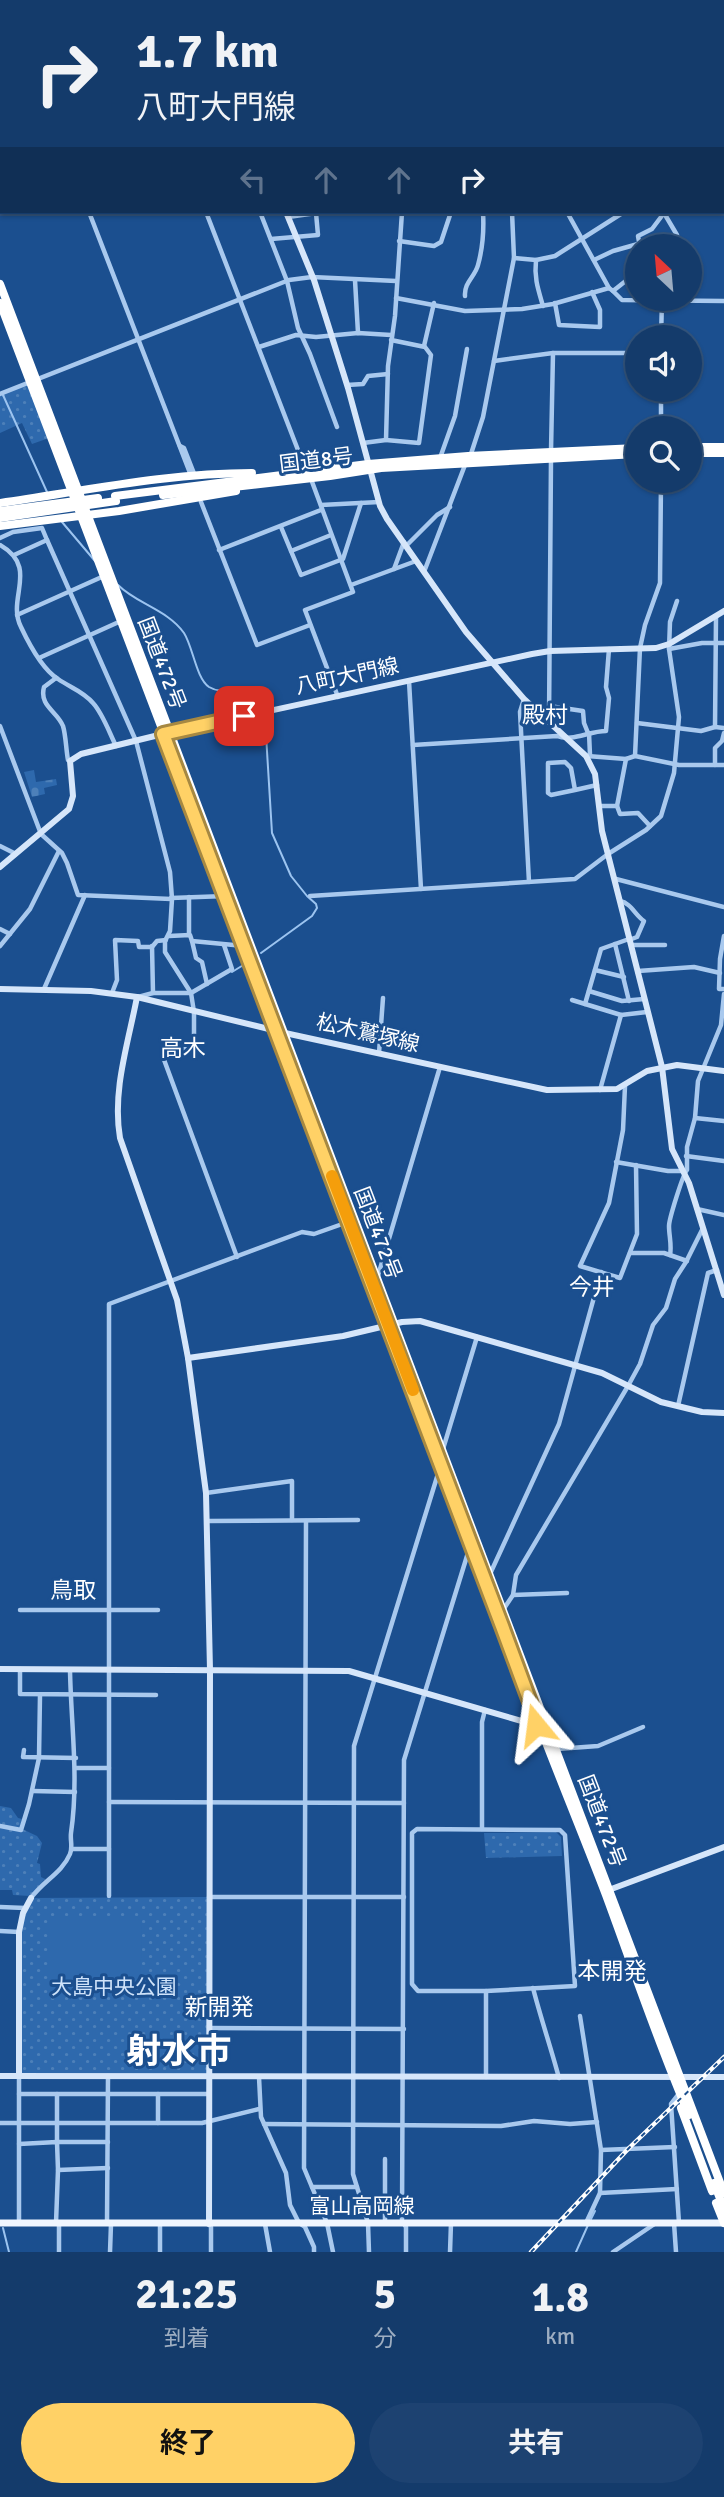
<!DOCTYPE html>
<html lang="ja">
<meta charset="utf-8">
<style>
:root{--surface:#143b6b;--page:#1d4271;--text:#f1f3f6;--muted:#9dadc1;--line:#33557e;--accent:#ffd166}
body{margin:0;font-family:Signika,"Noto Sans JP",sans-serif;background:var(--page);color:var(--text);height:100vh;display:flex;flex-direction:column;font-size:26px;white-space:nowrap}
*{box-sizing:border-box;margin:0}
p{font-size:23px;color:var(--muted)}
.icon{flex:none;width:38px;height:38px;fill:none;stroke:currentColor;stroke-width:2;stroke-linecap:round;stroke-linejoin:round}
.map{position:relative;height:2252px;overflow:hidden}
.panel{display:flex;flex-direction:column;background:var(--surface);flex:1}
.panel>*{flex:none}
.top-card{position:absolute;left:0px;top:0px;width:724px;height:214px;box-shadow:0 2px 5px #0004,0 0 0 2px var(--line);background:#143b6b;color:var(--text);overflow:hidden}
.needle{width:46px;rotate:334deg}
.fabs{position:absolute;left:625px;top:234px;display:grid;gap:14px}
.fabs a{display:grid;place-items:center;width:77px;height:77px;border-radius:50%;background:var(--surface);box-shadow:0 2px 5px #0004,0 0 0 2px var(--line);font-size:35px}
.pin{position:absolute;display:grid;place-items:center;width:60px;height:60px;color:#fff;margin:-30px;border-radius:14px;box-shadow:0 4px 10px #0006}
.me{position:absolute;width:77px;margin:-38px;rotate:344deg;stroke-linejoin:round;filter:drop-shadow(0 0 5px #0008)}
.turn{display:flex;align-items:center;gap:24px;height:147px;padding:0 21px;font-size:32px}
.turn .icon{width:91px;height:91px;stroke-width:2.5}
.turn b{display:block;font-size:49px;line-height:60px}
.lanes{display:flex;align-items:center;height:66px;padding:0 21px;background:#0003;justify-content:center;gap:35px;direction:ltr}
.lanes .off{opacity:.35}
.eta{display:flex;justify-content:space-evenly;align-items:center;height:119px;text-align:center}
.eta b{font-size:42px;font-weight:700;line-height:49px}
.cta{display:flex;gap:14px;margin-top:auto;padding:14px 21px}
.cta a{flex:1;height:80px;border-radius:42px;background:var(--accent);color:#111;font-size:28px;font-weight:700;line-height:80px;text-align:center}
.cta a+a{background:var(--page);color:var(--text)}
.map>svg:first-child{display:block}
</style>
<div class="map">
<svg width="724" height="2252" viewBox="0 0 724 2252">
<defs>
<pattern id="grass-dots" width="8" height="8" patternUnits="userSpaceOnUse" patternTransform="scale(1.75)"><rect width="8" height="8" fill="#2e69ad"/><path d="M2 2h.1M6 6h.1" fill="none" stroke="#4d80b9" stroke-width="1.8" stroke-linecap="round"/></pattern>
<pattern id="cemetery-stones" width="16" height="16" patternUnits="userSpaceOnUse" patternTransform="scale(1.75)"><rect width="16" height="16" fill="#2e69ad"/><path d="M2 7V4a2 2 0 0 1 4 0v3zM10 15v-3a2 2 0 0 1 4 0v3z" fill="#4d80b9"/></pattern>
</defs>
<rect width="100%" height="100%" fill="#1b4f8f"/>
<g fill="url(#grass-dots)">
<path d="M28,384L49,438L32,444L22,423L0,433V395Z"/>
<path d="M0,1806L11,1808L18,1818L22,1819L20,1828L37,1836L42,1843L37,1863L40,1864L41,1877L45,1879L30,1896L13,1895L12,1890H0Z"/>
<path d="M556,1832L561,1837L562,1856L486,1858L484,1833Z"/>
<path d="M208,1897V2076L20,2075L21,1924L31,1898Z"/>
</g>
<path fill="url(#cemetery-stones)" d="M34,770L36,782L56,779L57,785L44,788L45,794L32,797L24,772Z"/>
<path fill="#2e69ad" d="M57,1917H137L142,1925L140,1992L137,1995H66L57,1992L51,1984V1922Z"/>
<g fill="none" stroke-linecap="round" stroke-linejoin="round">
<g stroke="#9cc4f0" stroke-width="2">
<path d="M3,395L47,492"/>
<path d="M62,522L95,561"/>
<path d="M118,585C137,604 168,610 184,633C193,647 196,678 209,687C227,698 252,681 264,702L272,833L291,876L307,896L316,904L317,908L312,916L261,953"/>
<path d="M232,972L245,964"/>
<path d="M591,2219L595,2211"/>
<path d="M3,2228L9,2252"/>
<path d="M576,2252L588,2225"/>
</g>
<g stroke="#a9c9ee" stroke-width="4.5">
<path d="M8,0V2"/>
<path d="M135,2L136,0"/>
<path d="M723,93H724"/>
<path d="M0,135L2,140"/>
<path d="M723,173H724"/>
<path d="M89,212L190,473"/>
<path d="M206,212L303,463L304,471"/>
<path d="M260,212L287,281L298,328L310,354L337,427"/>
<path d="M567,212L609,288"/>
<path d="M664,213L677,235L679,247"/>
<path d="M288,217L324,212"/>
<path d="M271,239L318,235L316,213"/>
<path d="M399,241L434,246L441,242L451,212"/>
<path d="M640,247L638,236L652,229L664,213"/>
<path d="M514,258L536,260L555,256L624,212"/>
<path d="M536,260C534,278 538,289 543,306"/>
<path d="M594,260L613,251L638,244"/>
<path d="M355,280L358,333"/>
<path d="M613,291L622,300L724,301"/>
<path d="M465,296C464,282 475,277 478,265C483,247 484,229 483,212"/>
<path d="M396,298L465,311L522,309L553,304L609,288L613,291L637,272"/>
<path d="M555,303L559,325L600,327V310L592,292"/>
<path d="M661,338L662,300"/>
<path d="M424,346L434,303"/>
<path d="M259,347L296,335L316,337L358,333L391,335"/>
<path d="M494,361L553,353H637"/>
<path d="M347,385L363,384L368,376L388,374"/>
<path d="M0,394L289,280L312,277L396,281"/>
<path d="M661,429V390"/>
<path d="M386,440L419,443L431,355L425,347L391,340"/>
<path d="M363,443L386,440L388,366L395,316L402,212"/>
<path d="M180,446L184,448L195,476"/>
<path d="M551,451L553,353"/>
<path d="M470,457L483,417L514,258L512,212"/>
<path d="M440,458L455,416L467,349"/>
<path d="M311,479L353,592L305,610L338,697"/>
<path d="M201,502L257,645L310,625"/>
<path d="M321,505L379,502"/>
<path d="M281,527L301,575L343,559L361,503"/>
<path d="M0,538L13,532L42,528L47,540"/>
<path d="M0,545C40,568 6,598 21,627C29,644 42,669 58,679C71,688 83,691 93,703C103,714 109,732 116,746"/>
<path d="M406,546L437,515L450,507"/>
<path d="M219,550L321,510"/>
<path d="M291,551L331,535"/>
<path d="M14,555L47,540L136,741L170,872L172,899L170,931L165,941V952L191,993L194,1012V1045L163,1057L237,1257"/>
<path d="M394,569L404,542"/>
<path d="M424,572L465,465"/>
<path d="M351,585L416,561"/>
<path d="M677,601L670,622L669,649L702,643H724"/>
<path d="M17,615L104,576"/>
<path d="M716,617L715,727L724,728"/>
<path d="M39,658L121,621"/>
<path d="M56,678L44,687C39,706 57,711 63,726C66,736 66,750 68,760L70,761"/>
<path d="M409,681L421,889"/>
<path d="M524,699L520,712L529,882"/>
<path d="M549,706L583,711L584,723L588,733"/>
<path d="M549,722L551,458"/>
<path d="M637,723L701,731L715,727"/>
<path d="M0,726L41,834L62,853L67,863L78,895L171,899"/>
<path d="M589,733L590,755"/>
<path d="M413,745L557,736C572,742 589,731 606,731L609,698L606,687L609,649"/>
<path d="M587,756L626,759L635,756L679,765H724"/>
<path d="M635,756L640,648L645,625L660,583L661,481"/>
<path d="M715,765V748L722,741L724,733"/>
<path d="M575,790L551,795L548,793V763L565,762L571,768L575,790L597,785"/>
<path d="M599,806H617L626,759"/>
<path d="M617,806L620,814L638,813L650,826"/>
<path d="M0,846L16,854"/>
<path d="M616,879L724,907"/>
<path d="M310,896L575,879L608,854L646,830L661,816L674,773L679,717L669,649"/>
<path d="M171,898L226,896"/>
<path d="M620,901C631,903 635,915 644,921L637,937L629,940"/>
<path d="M0,929L10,934"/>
<path d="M189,935V897"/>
<path d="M169,936L190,935L192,941L244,946"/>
<path d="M724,936L720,959L719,989H724"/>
<path d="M192,941L196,958L202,962L207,984"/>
<path d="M615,944L629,1001"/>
<path d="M631,945H665"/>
<path d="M0,946L30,909L59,851"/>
<path d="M152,946L153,993"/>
<path d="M595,970L624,977"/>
<path d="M638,971L694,967L720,973"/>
<path d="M44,989L85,895"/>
<path d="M589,991L622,1001L644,999"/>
<path d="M112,993L117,980L115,940L138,941L139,947H152L157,941L166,940"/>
<path d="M138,997L153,993H191L232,969L224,945"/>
<path d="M572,1000L621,1015L647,1012"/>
<path d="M585,1004L601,949L629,939"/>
<path d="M379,1053L383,998"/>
<path d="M625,1086L623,1130L609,1203L580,1266L620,1278L637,1234L636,1165"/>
<path d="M600,1090L621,1015"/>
<path d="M695,1118L724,1121"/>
<path d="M686,1156L724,1161"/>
<path d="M616,1162L668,1171H682"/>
<path d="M697,1209L724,1215"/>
<path d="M630,1253H664L687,1261"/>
<path d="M670,1255C672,1245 669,1236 669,1226C669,1219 683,1174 687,1170V1147L695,1118L698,1081L721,1025L724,994"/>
<path d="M377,1279L440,1067"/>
<path d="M678,1406L708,1273L717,1270"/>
<path d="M443,1449L477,1337"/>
<path d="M206,1493L292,1481V1520"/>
<path d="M208,1521L358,1520"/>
<path d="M306,1521L304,2168L327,2223L333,2252"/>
<path d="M490,1574L559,1424L601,1272"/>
<path d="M513,1595L567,1593"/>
<path d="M20,1610H158"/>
<path d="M503,1610L513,1595L516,1575L628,1386L640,1364L653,1325L666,1308L675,1279L686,1262L703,1228"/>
<path d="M20,1669V1694L156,1695"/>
<path d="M557,1749L598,1746L643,1727"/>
<path d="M24,1750L23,1757L76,1758"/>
<path d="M76,1768H109"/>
<path d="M33,1791L75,1792"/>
<path d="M109,1802L404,1803"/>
<path d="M0,1826L21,1830L29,1804L39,1758L40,1695"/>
<path d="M417,1829L560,1830L565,1835L575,1986L486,1991H418L412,1984V1833Z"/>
<path d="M482,1829V1722L485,1710"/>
<path d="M72,1849H109"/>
<path d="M109,1896V1304L302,1232L314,1234L348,1222"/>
<path d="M209,1897H404"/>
<path d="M31,1898C43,1881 62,1873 70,1854C73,1847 70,1840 71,1833C79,1778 71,1725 70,1670"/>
<path d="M0,1907L25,1908"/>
<path d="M0,1931L19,1932"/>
<path d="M533,1988C541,2019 551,2048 559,2078"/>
<path d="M580,2016L601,2150L600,2193L586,2223"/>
<path d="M209,2028L404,2029"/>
<path d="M259,2077L261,2117L286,2173L290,2205L299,2223L305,2227L314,2247V2252"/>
<path d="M486,2077V1991"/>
<path d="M19,2094H158V2123"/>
<path d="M57,2094V2142H108"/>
<path d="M158,2094H208"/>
<path d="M678,2095L671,2104L679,2223"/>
<path d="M0,2123H202L259,2109"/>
<path d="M264,2124L501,2126L534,2121L570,2124L597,2122"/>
<path d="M19,2144L57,2142L58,2170L108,2168"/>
<path d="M601,2150L675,2147"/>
<path d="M312,2187H357"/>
<path d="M600,2193L677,2189"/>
<path d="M19,2222V2076"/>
<path d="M385,2222V2159"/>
<path d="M56,2223L58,2170"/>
<path d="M59,2223V2252"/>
<path d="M107,2223L108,2076"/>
<path d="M674,2223L676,2252"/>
<path d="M160,2224V2252"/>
<path d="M209,2224L211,2227V2252"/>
<path d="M265,2224L270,2252"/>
<path d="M110,2252L111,2224"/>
<path d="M369,2252L368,2223L353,2174L354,1746L441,1464"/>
<path d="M406,2252V2227L402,2221L404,1760L471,1543"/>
<path d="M450,2252L451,2223"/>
<path d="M613,2252L653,2225"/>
</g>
<g stroke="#d6e6fa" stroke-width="6">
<path d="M159,0L161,2"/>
<path d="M462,0V2"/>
<path d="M0,169L2,168"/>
<path d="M286,212L314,280L348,388L380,506L387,519L466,632L524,699L586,756L595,774L602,831L662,1067L672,1149L689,1183L724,1295"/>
<path d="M0,867L69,809L73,796L70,761L81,754L163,734L532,654L550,651L656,648L669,644L724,611"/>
<path d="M0,989L91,991L137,997L285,1033L547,1090L617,1089L647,1071L677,1065L724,1071"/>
<path d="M137,997C128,1044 112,1091 120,1138L177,1300L188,1358L206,1493L210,1670L209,2224"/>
<path d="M188,1358L343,1336L402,1322L420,1321L602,1373L661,1402L702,1412L724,1413"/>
<path d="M0,1669L349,1671L539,1726L543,1725"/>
<path d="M606,1891L724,1847"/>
<path d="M0,2076L724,2077"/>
<path d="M19,2076V1932L23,1913L31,1898"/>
</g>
<path stroke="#f0f6ff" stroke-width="7" d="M0,2223H724"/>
<g stroke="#fff" stroke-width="8">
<path d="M0,284L724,2193"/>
<path d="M0,303L307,1110"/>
<path d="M690,447H724"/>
<path d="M690,453H724"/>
<path d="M163,495L330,476L381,468L637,454"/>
<path d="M115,496L368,464L468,456L637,448"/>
<path d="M0,503C84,491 168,473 252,473"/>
<path d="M0,526L119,511L236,491"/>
<path d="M333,1178L365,1264"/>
<path d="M376,1293L435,1448"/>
<path d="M452,1492L501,1621"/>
<path d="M506,1636C537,1724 573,1809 606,1895C633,1968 658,2043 689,2115"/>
<path d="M681,2108L712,2191"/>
<path d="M714,2183L724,2209"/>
<path d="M716,2203L724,2223"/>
</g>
<g stroke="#fff" stroke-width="4.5">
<path id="rail" d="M531,2252L629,2148L724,2057"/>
</g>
<use href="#rail" stroke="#1b4f8f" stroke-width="2" stroke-dasharray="5" stroke-linecap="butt"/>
<g stroke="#fff" stroke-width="8">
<path d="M0,511L98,498"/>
<path d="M0,518L116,501"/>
</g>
</g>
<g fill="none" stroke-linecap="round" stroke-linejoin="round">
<g stroke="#a68842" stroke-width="18">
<path id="route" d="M244,716L163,734L502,1626L539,1726L536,1725"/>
</g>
<use href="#route" stroke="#ffd166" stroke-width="12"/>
<path stroke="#f59e0b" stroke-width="12" d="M332,1176L413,1390"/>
</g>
<g text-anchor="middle" stroke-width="6" stroke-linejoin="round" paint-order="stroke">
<g font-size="21" fill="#fff" stroke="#1b4f8f">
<text transform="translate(316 460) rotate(-7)" y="7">国道8号</text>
<text transform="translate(162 663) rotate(69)" y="7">国道472号</text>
<text transform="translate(347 676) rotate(-12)" y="7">八町大門線</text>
<text transform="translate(368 1033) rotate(13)" y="7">松木鷲塚線</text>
<text transform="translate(378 1233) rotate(69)" y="7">国道472号</text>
<text transform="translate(602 1821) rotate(69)" y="7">国道472号</text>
<text x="362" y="2213">富山高岡線</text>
</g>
<g font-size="21" fill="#cfe3fa" stroke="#1b4f8f">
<text x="114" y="1994">大島中央公園</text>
</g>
<g font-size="23" fill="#fff" stroke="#1b4f8f">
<text x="545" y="723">殿村</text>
<text x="183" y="1056">高木</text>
<text x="592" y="1295">今井</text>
<text x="73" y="1598">鳥取</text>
<text x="612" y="1979">本開発</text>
<text x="219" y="2015">新開発</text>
</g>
<g font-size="35" font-weight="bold" fill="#fff" stroke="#1b4f8f">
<text x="179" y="2063">射水市</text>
</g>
</g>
</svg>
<div class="fabs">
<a><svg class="needle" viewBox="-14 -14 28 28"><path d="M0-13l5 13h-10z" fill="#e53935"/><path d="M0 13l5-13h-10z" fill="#9dadc1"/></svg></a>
<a><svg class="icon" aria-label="sound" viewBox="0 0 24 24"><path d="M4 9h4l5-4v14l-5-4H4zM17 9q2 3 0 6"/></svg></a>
<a><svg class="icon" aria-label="search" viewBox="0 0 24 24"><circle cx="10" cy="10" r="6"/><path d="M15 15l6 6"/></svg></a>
</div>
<div class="pin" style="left:244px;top:716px;background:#d93025"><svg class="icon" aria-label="arrive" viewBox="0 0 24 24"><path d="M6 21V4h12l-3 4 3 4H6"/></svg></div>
<svg class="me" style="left:536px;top:1725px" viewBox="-20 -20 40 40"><path d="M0-17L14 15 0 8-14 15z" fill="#ffd166" stroke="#fff" stroke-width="4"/></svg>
<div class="top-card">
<div class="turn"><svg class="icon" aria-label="right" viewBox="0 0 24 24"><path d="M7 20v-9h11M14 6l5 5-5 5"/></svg><div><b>1.7 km</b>八町大門線</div></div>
<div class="lanes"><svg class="icon off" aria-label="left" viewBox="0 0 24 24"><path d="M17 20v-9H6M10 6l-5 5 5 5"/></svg><svg class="icon off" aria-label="ahead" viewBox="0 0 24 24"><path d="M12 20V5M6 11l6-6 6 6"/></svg><svg class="icon off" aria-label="ahead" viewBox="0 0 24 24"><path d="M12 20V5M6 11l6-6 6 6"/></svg><svg class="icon" aria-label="right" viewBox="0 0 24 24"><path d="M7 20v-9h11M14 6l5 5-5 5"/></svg></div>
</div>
</div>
<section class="panel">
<div class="eta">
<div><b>21:25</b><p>到着</p></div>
<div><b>5</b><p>分</p></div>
<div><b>1.8</b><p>km</p></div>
</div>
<div class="cta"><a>終了</a><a>共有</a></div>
</section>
